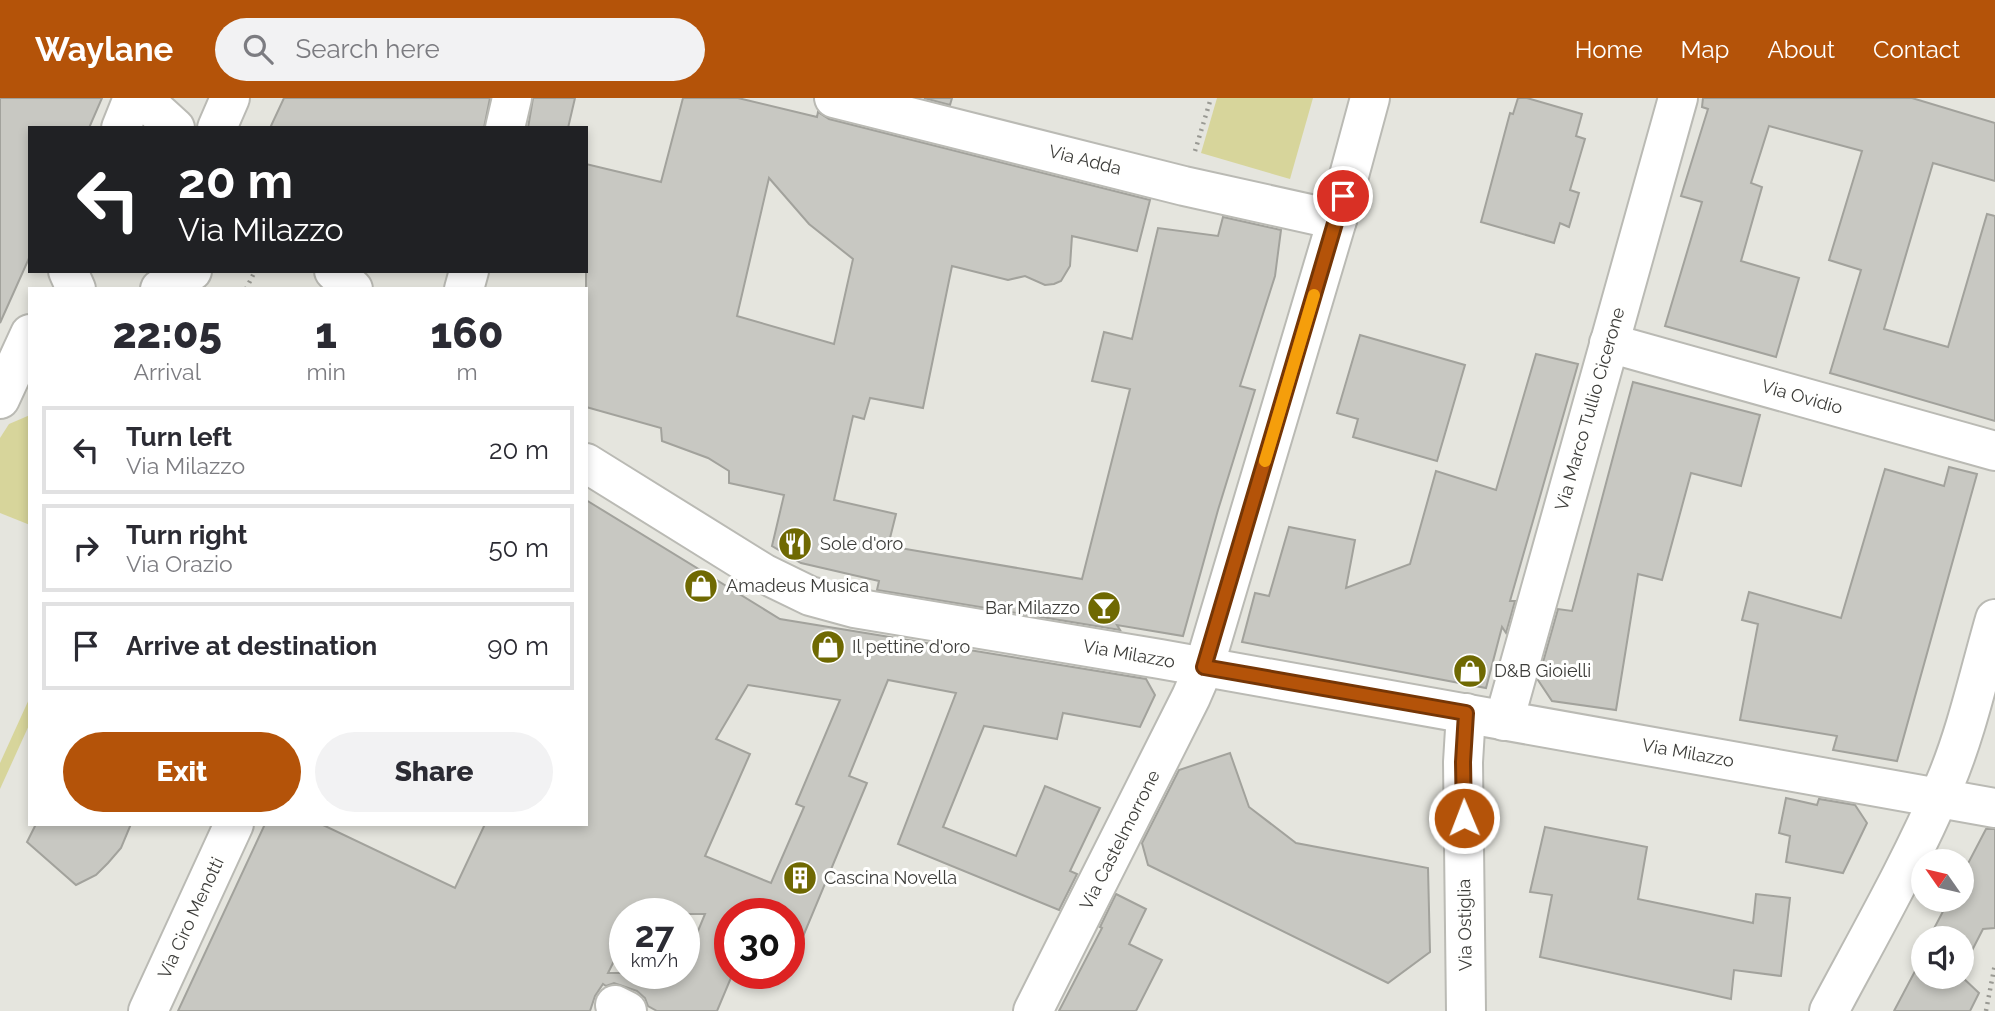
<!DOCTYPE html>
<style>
:root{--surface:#fff;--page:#f2f2f3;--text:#2b2b33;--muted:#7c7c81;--line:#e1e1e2;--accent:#b45309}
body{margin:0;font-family:Raleway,sans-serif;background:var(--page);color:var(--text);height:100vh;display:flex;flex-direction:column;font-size:26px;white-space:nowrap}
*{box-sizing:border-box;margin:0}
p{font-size:23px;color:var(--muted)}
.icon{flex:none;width:38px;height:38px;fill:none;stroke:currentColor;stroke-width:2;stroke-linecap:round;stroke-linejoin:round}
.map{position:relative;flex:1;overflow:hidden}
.drawer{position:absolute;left:28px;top:189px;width:560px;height:539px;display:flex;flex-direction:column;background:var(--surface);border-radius:0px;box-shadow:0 4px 10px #0003}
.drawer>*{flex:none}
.hud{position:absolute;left:28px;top:28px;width:560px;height:147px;border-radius:0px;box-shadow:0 4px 10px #0003;background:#202124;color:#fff;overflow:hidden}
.needle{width:46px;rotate:304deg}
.fabs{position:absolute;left:1911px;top:751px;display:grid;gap:14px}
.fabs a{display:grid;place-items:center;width:63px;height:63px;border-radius:50%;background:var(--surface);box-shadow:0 4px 10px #0003;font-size:35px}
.speed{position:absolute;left:609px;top:800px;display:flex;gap:14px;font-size:35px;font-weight:700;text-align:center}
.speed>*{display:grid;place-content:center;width:91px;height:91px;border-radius:50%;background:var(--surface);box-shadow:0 4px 10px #0003;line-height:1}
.speed small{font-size:18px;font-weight:400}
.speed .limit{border:10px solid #d22;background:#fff;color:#111}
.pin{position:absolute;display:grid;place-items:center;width:60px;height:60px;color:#fff;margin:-30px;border:4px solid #fff;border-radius:50%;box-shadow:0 2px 7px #0007}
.me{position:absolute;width:77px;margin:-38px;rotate:359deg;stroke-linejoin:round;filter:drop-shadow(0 0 5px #0008)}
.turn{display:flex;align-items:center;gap:24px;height:147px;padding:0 35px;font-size:32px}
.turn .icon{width:91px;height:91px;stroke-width:2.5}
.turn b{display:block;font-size:49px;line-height:60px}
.eta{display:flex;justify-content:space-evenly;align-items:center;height:119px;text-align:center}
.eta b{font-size:42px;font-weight:800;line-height:49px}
.cta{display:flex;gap:14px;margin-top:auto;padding:14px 35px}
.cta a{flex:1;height:80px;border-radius:42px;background:var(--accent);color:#fff;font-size:28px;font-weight:800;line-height:80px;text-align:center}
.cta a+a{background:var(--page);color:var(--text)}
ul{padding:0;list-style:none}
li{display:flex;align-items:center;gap:21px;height:88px;margin:0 14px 10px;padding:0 21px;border:4px solid var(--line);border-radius:0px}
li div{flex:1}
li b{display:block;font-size:26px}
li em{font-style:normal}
header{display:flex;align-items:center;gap:42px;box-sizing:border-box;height:98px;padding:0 35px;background:var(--accent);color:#fff}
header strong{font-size:33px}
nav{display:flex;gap:38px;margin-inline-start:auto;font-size:24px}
.search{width:490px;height:63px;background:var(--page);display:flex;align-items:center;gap:18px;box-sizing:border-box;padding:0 24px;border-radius:38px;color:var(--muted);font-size:26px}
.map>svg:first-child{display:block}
</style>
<header>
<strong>Waylane</strong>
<div class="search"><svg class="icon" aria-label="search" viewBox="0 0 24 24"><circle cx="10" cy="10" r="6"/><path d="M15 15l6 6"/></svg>Search here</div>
<nav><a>Home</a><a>Map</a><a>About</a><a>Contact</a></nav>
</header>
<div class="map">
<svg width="1995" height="913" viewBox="0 0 1995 913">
<rect width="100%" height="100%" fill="#e5e5de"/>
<g fill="#d7d59b">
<path d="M1217,0H1313L1290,81L1201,55Z"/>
<path d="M30,317V427L0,415V340L9,326Z"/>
<path d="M30,599V625L0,691V665Z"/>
</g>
<g fill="#c8c8c2" stroke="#a2a29c" stroke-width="2" fill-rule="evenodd">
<path d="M0,0H102L89,30H30V158L0,225Z"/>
<path d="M284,0H490L484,30H270Z"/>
<path d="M533,0H575L568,30H528Z"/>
<path d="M683,0H738L817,19L818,14L829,21L1150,102L1137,153L1072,138L1070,168L1061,183L1054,186L1045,187L1025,178L1008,182L952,168L923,310L870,300L864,321L853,318L834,402L896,416L888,448L1082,481L1130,291L1092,283L1104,234L1132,241L1158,130L1218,138L1223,119L1281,132L1275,178L1240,288L1255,292L1218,412L1183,538L1117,527L1120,532L877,492L879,483L801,465L772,448L784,397L729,385V373L708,360L662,343L661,330L586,309V66L661,84ZM769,80L809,126L853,161L834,246L737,218Z"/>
<path d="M924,0H952L950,7Z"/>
<path d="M1518,0H1527L1582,16L1576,38L1585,41L1570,92L1579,95L1569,129L1560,125L1554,145L1481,124L1510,15L1513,16Z"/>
<path d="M1703,0H1912L1995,25V83L1933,65L1884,231L1948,249L1987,116L1995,118V323L1830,275L1861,172L1829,162L1862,53L1769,28L1751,85L1762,89L1741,163L1799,180L1776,259L1665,228L1702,104L1681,98L1708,11L1702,9Z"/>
<path d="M1360,237L1465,267L1437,363L1353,339L1358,321L1337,315Z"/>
<path d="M1536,256L1578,266L1510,503H1515L1506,535L1502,529L1486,590L1242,544L1255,495L1269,498L1289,429L1355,442L1346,490L1410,466L1436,373L1496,392Z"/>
<path d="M1633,284L1760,317L1741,388L1691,375L1662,482L1638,476L1616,612L1552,603L1538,582L1558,511L1572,513Z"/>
<path d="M1949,369L1977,376L1897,663L1833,652L1837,638L1740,622L1758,526L1742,522L1749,494L1841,520L1885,371L1944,388Z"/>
<path d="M586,402L780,521L1146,581L1155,597L1140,629L1063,615L1057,641L984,628L943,729L1016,758L1045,688L1100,710L1070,773L1077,776L1059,812L898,746L956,595L888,582L849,678L867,685L802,841L789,836V816H730V875H733L717,913H657L648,908L645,900L637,893L614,885L606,888L603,886L595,898L590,913H178L265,726H321L455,790L485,726H586ZM748,587L840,602L796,706L804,709L771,785L705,758L750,656L716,641ZM625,816H705L684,867V875H608L625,841Z"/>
<path d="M1230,655L1249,709L1296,745L1428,770L1430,854L1388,885L1148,767L1142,745L1179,672Z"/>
<path d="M1786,700L1817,707L1819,701L1855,707L1867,725L1843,775L1786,764L1790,738L1779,735Z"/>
<path d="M36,726H131L121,750L108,765L96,777L76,787L27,744Z"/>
<path d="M1545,729L1647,749L1638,801L1753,825L1756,796L1790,800L1781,878L1734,872L1731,901L1540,859L1552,797L1530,794Z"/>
<path d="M1986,731H1995V830L1983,831L1962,872V840H1929L1949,802H1962V777Z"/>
<path d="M1116,796L1146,811L1129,846L1162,862L1136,913H1059L1102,830L1100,829Z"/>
<path d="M1923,858V878H1961L1979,895L1970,913H1894Z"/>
</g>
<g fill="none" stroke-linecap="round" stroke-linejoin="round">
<g stroke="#babab4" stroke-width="42">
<g id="minor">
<path d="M142,0L175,30"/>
<path d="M834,0L1184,88L1337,122"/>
<path d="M121,30L133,0"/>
<path d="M217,30L230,0"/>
<path d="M505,30L512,0"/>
<path d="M68,173L76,191"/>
<path d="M334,173L353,191"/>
<path d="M160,191L192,173"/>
<path d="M464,191L469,173"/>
<path d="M1609,245L1995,353"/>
<path d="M0,301L30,236"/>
<path d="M586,365L763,475L810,498L854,510L1160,561L1995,710"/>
<path d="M1466,615L1463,664L1466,913"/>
<path d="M1504,623L1678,0"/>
<path d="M615,907L627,913"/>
<path d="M148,913L234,726"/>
<path d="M1033,913L1191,599L1204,569L1337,122L1370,0"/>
</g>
</g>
<g stroke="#babab4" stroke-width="42">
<path id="major" d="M1829,913C1869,838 1912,763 1945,685C1967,633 1979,576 1995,521"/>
</g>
<g stroke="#999993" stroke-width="4.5" stroke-dasharray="2 5" stroke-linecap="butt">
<path d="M1195,53L1211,0"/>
<path d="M246,191L255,173"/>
<path d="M1986,913L1995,866"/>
</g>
<use href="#minor" stroke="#fff" stroke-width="38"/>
<use href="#major" stroke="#fff" stroke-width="38"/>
</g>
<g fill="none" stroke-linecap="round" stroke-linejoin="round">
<g stroke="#753606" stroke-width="18">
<path id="route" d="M1343,98L1204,569L1466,615L1463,664L1464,720"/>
</g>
<use href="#route" stroke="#b45309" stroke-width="12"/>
<path stroke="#f59e0b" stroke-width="12" d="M1265,363L1314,197"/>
</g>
<defs>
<g id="restaurant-disc" transform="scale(1.75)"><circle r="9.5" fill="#6f6902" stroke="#fffffe"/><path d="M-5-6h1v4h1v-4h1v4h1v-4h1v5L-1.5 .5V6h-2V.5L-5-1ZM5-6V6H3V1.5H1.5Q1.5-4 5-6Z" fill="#fff"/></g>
<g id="shop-disc" transform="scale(1.75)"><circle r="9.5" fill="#6f6902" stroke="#fffffe"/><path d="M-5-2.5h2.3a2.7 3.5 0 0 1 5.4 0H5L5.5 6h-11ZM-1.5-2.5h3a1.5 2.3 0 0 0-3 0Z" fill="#fff"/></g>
<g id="bar-disc" transform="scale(1.75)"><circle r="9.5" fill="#6f6902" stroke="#fffffe"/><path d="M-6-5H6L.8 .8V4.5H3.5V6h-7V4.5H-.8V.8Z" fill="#fff"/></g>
<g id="building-disc" transform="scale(1.75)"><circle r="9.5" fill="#6f6902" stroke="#fffffe"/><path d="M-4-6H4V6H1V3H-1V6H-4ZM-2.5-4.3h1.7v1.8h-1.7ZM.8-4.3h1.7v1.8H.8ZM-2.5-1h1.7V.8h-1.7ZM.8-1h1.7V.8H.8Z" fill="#fff"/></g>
</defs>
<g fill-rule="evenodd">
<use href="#restaurant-disc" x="795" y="446"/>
<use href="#shop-disc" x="701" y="488"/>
<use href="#bar-disc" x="1104" y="510"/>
<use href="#shop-disc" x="828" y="549"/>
<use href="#shop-disc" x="1470" y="573"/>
<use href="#building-disc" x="800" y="780"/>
</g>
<g text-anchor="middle" stroke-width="6" stroke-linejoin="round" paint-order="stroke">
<g font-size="18" fill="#3d3d3a" stroke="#fffffe">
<text transform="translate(1085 62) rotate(14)" y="6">Via Adda</text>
<text transform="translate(1802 299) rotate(16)" y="6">Via Ovidio</text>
<text transform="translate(1590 311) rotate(-74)" y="6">Via Marco Tullio Cicerone</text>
<text transform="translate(1129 556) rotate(10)" y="6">Via Milazzo</text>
<text transform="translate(1688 655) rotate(10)" y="6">Via Milazzo</text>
<text transform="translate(1120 742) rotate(-63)" y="6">Via Castelmorrone</text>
<text transform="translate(191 820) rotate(-65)" y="6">Via Ciro Menotti</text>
<text transform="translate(1465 827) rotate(-91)" y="6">Via Ostiglia</text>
</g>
<g font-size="18" fill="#3d3d3a" stroke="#fffffe" text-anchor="start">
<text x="820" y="452">Sole d'oro</text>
<text x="726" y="494">Amadeus Musica</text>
<text x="1080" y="516" text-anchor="end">Bar Milazzo</text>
<text x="852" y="555">Il pettine d'oro</text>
<text x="1494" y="579">D&amp;B Gioielli</text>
<text x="824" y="786">Cascina Novella</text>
</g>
</g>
</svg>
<div class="fabs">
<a><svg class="needle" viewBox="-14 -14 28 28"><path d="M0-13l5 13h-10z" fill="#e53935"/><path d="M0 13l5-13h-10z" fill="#7c7c81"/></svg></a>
<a><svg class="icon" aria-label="sound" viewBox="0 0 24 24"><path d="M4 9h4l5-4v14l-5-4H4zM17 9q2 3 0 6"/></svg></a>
</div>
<div class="speed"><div>27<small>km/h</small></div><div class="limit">30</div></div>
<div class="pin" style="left:1343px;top:98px;background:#d93025"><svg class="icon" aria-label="arrive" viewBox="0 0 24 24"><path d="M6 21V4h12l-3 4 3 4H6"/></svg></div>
<svg class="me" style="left:1464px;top:720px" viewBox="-20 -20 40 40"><circle r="17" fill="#b45309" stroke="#fff" stroke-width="3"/><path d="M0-11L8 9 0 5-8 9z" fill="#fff"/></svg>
<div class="hud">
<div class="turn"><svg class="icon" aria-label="left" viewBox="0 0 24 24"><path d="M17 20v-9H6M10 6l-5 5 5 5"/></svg><div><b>20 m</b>Via Milazzo</div></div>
</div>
<section class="drawer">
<div class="eta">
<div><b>22:05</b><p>Arrival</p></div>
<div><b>1</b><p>min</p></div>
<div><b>160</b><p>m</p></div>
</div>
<ul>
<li><svg class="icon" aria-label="left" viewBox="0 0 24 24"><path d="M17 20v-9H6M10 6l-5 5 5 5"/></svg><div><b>Turn left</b><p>Via Milazzo</p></div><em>20 m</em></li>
<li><svg class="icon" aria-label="right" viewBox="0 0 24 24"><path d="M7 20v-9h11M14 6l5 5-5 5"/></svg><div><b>Turn right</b><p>Via Orazio</p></div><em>50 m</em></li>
<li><svg class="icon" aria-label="arrive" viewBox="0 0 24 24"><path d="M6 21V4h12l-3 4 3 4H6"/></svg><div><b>Arrive at destination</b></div><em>90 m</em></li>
</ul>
<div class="cta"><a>Exit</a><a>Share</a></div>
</section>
</div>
